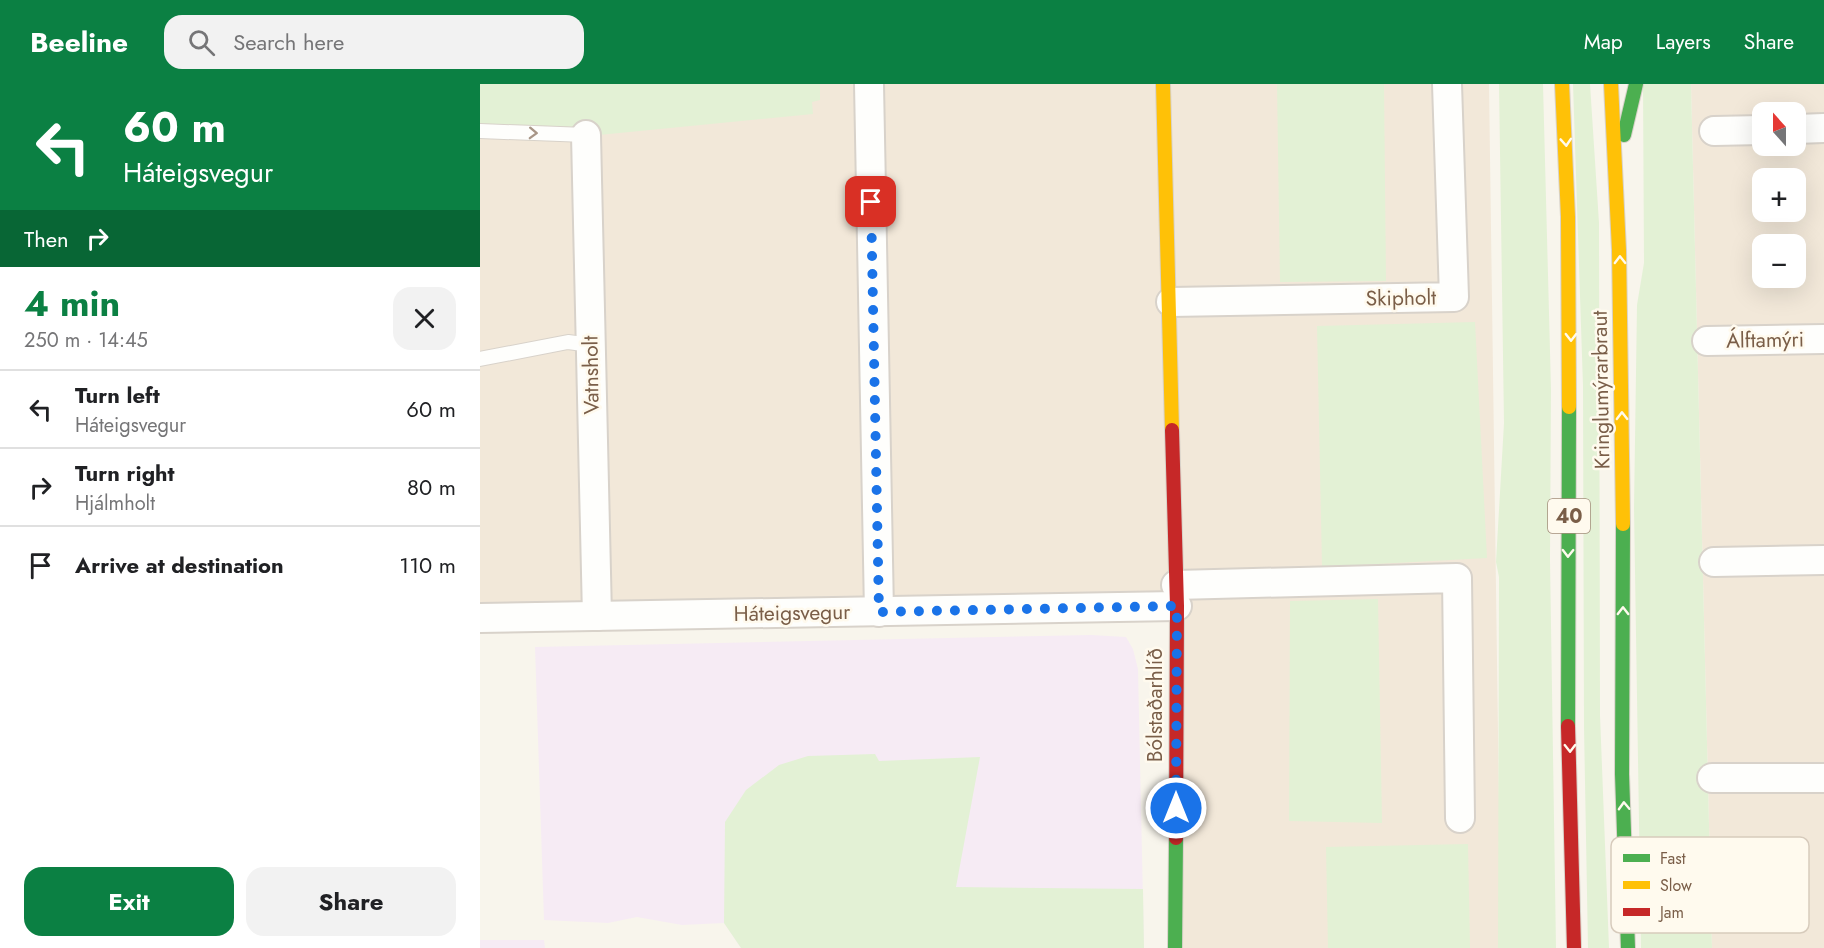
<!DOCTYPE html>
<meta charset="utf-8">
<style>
:root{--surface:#fff;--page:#f2f2f2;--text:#202124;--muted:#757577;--line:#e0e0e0;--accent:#0b8043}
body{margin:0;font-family:Jost,sans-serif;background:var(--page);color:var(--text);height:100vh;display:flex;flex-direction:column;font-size:22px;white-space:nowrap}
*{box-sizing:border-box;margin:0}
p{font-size:20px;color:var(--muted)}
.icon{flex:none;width:33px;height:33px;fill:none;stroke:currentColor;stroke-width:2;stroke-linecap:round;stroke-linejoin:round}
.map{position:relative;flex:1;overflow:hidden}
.sheet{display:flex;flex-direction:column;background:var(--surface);width:480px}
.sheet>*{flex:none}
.hud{background:#0b8043;color:#fff;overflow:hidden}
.needle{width:39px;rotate:339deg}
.controls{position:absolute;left:1272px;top:18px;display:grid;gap:12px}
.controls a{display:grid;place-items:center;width:54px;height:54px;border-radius:12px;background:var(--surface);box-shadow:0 6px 24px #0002;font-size:30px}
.pin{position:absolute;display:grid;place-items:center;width:51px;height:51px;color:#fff;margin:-26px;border-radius:12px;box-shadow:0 3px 9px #0006}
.me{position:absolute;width:66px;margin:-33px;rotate:0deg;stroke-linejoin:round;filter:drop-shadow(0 0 4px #0008)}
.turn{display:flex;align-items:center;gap:21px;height:126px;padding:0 24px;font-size:27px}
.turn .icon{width:78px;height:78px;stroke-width:2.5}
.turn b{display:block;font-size:42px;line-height:51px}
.then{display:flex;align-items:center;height:57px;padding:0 24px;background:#0003;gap:12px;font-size:22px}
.round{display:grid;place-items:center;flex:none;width:63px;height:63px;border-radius:18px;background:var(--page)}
.summary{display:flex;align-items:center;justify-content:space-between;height:102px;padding:0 24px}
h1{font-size:36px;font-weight:700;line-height:45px;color:var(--accent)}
.cta{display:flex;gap:12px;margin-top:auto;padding:12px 24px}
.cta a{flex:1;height:69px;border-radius:18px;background:var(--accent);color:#fff;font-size:24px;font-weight:700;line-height:69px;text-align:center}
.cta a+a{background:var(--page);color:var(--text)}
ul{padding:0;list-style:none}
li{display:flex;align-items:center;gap:18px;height:78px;padding:0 24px;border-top:2px solid var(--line)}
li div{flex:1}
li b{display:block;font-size:22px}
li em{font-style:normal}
header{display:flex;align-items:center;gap:36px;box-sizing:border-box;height:84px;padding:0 30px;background:var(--accent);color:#fff}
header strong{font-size:28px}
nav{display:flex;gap:33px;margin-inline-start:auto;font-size:21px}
.search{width:420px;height:54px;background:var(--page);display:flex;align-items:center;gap:15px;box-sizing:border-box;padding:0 21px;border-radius:18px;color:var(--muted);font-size:22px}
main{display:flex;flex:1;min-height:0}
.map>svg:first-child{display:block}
</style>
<header>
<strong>Beeline</strong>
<div class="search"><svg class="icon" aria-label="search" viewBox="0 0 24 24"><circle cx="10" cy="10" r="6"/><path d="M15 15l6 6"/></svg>Search here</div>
<nav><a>Map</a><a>Layers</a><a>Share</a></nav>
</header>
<main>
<section class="sheet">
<div class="hud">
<div class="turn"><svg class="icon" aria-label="left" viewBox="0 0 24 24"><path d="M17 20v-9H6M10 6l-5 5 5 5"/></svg><div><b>60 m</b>Háteigsvegur</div></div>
<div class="then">Then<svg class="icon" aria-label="right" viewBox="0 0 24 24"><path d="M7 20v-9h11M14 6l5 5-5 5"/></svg></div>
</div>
<div class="summary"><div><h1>4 min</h1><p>250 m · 14:45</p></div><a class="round"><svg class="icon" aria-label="close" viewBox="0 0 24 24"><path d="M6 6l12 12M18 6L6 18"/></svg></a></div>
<ul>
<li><svg class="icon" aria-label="left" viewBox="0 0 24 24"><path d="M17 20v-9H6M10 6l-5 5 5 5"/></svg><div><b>Turn left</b><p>Háteigsvegur</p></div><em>60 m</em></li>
<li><svg class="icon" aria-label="right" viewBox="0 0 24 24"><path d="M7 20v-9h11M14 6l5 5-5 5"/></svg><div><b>Turn right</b><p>Hjálmholt</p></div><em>80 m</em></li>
<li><svg class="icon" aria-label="arrive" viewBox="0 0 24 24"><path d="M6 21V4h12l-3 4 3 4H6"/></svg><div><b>Arrive at destination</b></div><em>110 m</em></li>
</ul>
<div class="cta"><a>Exit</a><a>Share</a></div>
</section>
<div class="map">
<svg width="1344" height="864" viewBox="0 0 1344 864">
<rect width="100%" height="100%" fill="#f8f5ec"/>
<g fill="#f2e8d9" fill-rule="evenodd">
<path d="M0,0H1009L1021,864H689L695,527L0,536Z"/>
<path d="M1211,0H1344V864H1232ZM1282,28H1316V62H1282ZM1282,94H1316V128H1282ZM1282,160H1316V194H1282Z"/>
</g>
<g fill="#f6ebf4">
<path d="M611,551L646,553L653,565L658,585L664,864H261L244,839L202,841L157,833L128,839L64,836L55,563Z"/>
<path d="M0,856H64L65,864H0Z"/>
</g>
<g fill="#e3f1d5">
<path d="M0,0H340V16L332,18L333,30L58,57L0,53Z"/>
<path d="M797,0H904L906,197L800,198Z"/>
<path d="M1019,0H1063L1071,305L1070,476L1076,864H1018L1019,493L1016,478L1024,339Z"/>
<path d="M1093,0H1110L1119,139L1120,631L1129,864H1108L1104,643L1103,302Z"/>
<path d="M1163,0H1211L1232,864H1161L1154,424L1157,221L1164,179Z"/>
<path d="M995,238L1007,474L842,483L837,242Z"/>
<path d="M898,515L902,739L809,737L810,517Z"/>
<path d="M395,670L399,677L500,673L476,803L663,805L664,864H261L244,839L245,738L266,706L299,681L328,672Z"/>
<path d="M988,760L990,864H848L846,763Z"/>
</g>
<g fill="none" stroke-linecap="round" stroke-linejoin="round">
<g stroke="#d8d2ca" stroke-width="16">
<g id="lane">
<path d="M0,47L106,51"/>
<path d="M0,275L88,258L111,261"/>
</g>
</g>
<g stroke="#d8d2ca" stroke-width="32">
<g id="street">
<path d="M389,0L399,528"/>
<path d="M1316,45L1344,44"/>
<path d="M1234,47L1282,46"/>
<path d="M106,51L117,532"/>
<path d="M691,218L974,213L967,0"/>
<path d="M1227,257L1344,255"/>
<path d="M1234,478L1344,476"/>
<path d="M696,501L977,494L980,734"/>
<path d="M0,534L697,522"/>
<path d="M1232,694H1344"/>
</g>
</g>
<g stroke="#d8d2c9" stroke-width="16">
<g id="fast">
<path d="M1144,51L1156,0"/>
<path d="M1143,440L1142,690L1148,864"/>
<path d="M1088,642L1089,323"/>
<path d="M695,864L696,754"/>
</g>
</g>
<g stroke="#d8d2c9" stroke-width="16">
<g id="slow">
<path d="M683,0L692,346"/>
<path d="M1082,0L1088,133L1089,323"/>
<path d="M1131,0L1139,166L1143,440"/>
</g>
</g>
<g stroke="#d8d2c9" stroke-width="16">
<g id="jam">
<path d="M692,346L697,522L696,754"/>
<path d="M1088,642L1094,864"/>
</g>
</g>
<use href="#lane" stroke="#fefefc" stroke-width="14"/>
<use href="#street" stroke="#fefefc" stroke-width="28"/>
<use href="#fast" stroke="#4caf50" stroke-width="14"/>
<use href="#slow" stroke="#ffc107" stroke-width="14"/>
<use href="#jam" stroke="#c62828" stroke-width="14"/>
</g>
<defs><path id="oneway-chevron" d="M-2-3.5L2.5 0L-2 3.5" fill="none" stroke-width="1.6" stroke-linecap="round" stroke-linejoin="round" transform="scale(1.5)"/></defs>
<use stroke="#a89687" href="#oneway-chevron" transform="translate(53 49) rotate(2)"/>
<g stroke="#fffaee">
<use href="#oneway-chevron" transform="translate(1086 58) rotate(86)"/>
<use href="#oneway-chevron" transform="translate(1140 176) rotate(-91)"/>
<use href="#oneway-chevron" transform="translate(1091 253) rotate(90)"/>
<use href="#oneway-chevron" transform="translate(1142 332) rotate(-91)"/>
<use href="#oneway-chevron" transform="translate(1088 469) rotate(91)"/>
<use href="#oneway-chevron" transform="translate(1143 527) rotate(-90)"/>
<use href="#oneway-chevron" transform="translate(1090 664) rotate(89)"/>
<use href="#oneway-chevron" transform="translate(1144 722) rotate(-92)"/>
</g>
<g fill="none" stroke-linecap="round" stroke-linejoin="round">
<path stroke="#1a73e8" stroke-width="10" stroke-dasharray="0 18" d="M391,118L399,528L697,522L696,724"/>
</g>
<g text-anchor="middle" stroke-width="5" stroke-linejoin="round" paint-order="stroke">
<rect fill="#fffaee" stroke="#a28d7a" stroke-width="1.5" x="1068" y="415" width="42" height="34" rx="4.5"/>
<g font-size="20" font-weight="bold" fill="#7a5e48">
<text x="1089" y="439">40</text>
</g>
<g font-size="21" fill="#7a5e48" stroke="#fffaee">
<text transform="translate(921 214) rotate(-1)" y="7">Skipholt</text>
<text transform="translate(1285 256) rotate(-1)" y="7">Álftamýri</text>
<text transform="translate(111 291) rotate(-91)" y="7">Vatnsholt</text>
<text transform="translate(1121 306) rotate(-91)" y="7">Kringlumýrarbraut</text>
<text transform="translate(312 529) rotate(-1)" y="7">Háteigsvegur</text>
<text transform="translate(675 621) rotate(-90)" y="7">Bólstaðarhlíð</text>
</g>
</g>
<rect x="1131" y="753" width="198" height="96" rx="9" fill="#fffaee" stroke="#d7cbbc" stroke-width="1.5"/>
<rect x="1143" y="770" width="27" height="8" fill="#4caf50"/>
<rect x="1143" y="797" width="27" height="8" fill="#ffc107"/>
<rect x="1143" y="824" width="27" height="8" fill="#c62828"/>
<g font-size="16" fill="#7a5e48">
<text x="1180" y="780">Fast</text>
<text x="1180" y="807">Slow</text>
<text x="1180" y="834">Jam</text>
</g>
</svg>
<div class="controls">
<a><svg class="needle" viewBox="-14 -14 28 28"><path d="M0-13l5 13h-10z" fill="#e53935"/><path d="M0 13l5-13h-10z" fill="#757577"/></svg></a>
<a>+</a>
<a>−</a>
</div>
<div class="pin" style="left:391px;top:118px;background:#d93025"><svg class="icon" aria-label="arrive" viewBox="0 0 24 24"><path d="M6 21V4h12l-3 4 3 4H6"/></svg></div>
<svg class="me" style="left:696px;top:724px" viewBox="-20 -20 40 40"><circle r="17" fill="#1a73e8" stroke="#fff" stroke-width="3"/><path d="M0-11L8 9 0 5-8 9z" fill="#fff"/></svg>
</div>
</main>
